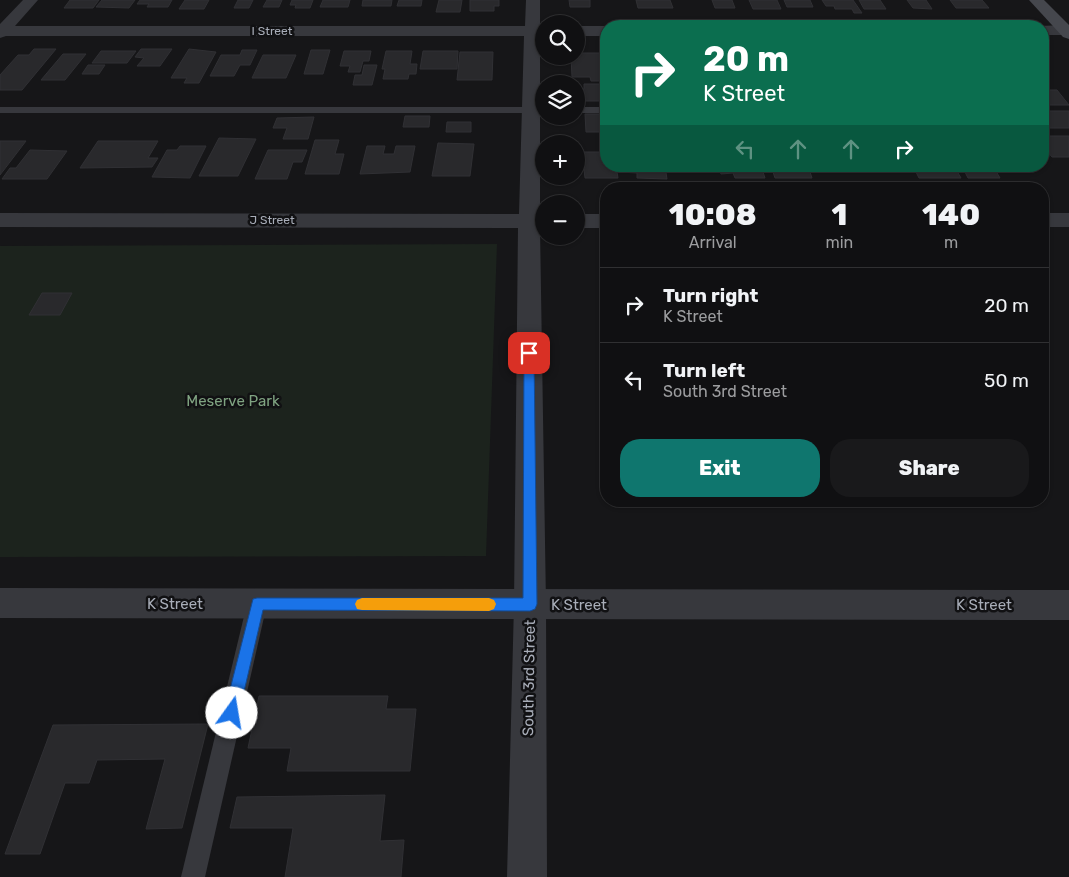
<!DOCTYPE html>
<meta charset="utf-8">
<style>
:root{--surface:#101012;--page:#19191b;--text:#f1f3f6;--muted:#9c9d9f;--line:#303032;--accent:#0f766e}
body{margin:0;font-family:Rubik,sans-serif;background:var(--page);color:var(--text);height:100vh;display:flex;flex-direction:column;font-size:19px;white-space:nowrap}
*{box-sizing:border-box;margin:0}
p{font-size:16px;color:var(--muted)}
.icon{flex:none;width:28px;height:28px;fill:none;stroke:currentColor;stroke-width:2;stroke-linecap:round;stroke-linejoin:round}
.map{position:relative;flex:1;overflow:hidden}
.details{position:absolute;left:600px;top:182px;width:449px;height:325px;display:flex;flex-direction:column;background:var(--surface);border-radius:20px;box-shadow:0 1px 4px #0004,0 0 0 1px var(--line)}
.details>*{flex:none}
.hud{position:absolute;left:600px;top:20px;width:449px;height:152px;border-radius:20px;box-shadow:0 1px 4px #0004,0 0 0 1px var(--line);background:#0b6e4f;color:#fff;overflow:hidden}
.buttons{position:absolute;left:535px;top:15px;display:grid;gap:10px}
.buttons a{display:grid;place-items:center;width:50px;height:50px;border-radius:50%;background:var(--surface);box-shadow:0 1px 4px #0004,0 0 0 1px var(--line);font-size:25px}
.pin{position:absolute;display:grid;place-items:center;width:42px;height:42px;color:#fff;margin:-21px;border-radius:10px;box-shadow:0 2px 8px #0006}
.me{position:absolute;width:55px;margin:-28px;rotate:13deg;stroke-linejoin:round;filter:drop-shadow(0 0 4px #0008)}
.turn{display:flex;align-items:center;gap:18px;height:105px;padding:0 20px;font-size:22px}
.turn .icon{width:65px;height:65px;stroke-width:2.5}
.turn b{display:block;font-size:35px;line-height:42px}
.lanes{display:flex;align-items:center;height:48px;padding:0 20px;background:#0003;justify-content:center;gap:25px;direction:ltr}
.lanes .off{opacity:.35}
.eta{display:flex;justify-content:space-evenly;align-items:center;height:85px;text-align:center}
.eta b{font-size:30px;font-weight:800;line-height:35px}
.button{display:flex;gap:10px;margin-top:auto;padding:10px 20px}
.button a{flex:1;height:58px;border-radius:20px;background:var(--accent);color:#fff;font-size:20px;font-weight:800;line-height:58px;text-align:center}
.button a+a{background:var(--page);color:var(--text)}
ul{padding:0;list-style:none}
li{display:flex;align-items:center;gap:15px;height:75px;padding:0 20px;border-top:1px solid var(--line)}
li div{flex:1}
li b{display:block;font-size:19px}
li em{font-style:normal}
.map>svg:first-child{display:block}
</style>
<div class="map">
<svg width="1069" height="877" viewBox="0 0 1069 877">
<rect width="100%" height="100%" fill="#161618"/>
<path fill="#1c231d" d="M497,244L486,556L0,557V246Z"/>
<g fill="#29292c" stroke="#303034">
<path d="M70,0H99L93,8H64Z"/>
<path d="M102,0H135L129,8L96,7Z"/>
<path d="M140,0H172L168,7H147L149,4H137Z"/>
<path d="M185,0H209L204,9H179Z"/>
<path d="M238,0H253L249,8H234Z"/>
<path d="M267,0H282L279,7H263Z"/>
<path d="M292,0H313L310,8H295L296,5H290Z"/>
<path d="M323,0H350L348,7H320Z"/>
<path d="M363,0H392L391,6H362Z"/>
<path d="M399,0H422L421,6H397Z"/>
<path d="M439,0H462L460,12H436Z"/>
<path d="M470,0H499V6H494V11H470Z"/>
<path d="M569,0H590V7H570Z"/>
<path d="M636,0H670L673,8H638Z"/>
<path d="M712,0H732L735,8H715Z"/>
<path d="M749,0H777L781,9H753Z"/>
<path d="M784,0H810L813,7H787Z"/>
<path d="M822,0H853L862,13H854L852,9H835L834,6H826Z"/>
<path d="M859,0H880L886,9H864Z"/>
<path d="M907,0H926L932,9L913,8Z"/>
<path d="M950,0H982L989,8H956Z"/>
<path d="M34,49H56L22,90H0V75L18,55H29Z"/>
<path d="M141,49H172L160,66H137L144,58L135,57Z"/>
<path d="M189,49L216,52L199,83H184L187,78H171Z"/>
<path d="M242,50H257L250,65H240L234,76H210L221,55H240Z"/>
<path d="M311,50H330L323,74H304Z"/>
<path d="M101,51H136L127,63H92Z"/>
<path d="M344,51H371L369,61H363L360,72H348L350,66H340Z"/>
<path d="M386,51H412L410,64H417L416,74H409L408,79H383L385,69H382Z"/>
<path d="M423,51H458L457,69H420Z"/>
<path d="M460,52H493L492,80H457Z"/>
<path d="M576,53H602L605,81H591L590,77H572L571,56H576Z"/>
<path d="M63,54H86L65,80H41Z"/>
<path d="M263,55H296L286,78H252Z"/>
<path d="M88,65H105L99,74H82Z"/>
<path d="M364,65H377L372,85H353L355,75H362Z"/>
<path d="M584,84H605L606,101H585V98H576V89H584Z"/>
<path d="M1042,90H1057L1069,105H1042Z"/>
<rect x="1042" y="111" width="27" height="17"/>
<path d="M585,114H606V132H586Z"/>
<path d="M405,116H430L429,127H403Z"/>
<path d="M314,117L308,139H283L287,128H273L277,118Z"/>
<path d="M447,122H471V132H446Z"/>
<path d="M1042,136H1069V157H1052L1042,145Z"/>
<path d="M219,138L256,139L238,176H199Z"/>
<path d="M315,140H339L335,154H344L339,174H305Z"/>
<path d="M0,141H26L0,175Z"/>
<path d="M98,141H158L148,158H158L152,167L80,168Z"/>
<path d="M438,143L474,144L470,176H432Z"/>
<path d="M180,146H206L190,178L152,177L167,150H177Z"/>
<path d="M367,146H385L383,154H394L396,146H415L410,172L360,174Z"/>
<path d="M30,150L67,151L47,179H2L10,168H16Z"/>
<path d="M268,150H307L302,162H293L287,179H255Z"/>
<path d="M582,152H606V166H616L618,178H585Z"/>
<path d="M619,166H665L667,179L637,178V173L620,172Z"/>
<path d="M718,166H761L765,178H735L733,173L721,174Z"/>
<path d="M771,166H808L812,178H775Z"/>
<path d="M913,166H954L961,178H919Z"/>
<path d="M962,166H993L1000,178H968Z"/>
<path d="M42,293H72L60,315H29Z"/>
<path d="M259,696H388L386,709H416L410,771H287L291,748H248Z"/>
<path d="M208,724L182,828L146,829L165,759L97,760L89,783H65L40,854H5L53,725Z"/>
<path d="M385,795L380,841L404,840L401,877H285L293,828H230L237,797Z"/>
</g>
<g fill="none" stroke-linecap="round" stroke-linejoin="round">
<g fill="#37383d" fill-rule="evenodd">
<rect x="0" y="107" width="544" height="6"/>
<rect x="576" y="107" width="30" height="6"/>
<path d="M257,595L264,598L267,604L205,877H181L247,604L250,598Z"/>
</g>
<g fill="#37383d" fill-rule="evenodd">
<path d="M23,0H38L15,26H525L526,0H540V26H544V36H540V214H544V228H540L546,604L547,877H507L514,604L518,228L0,227V213L519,214L524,36H6L0,38V24Z"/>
<path d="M1069,25V35H1042V26H1038Z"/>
<rect x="576" y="26" width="30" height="10"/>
<rect x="1042" y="213" width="27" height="14"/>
<rect x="576" y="214" width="30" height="14"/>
</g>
<path fill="#37383d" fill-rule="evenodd" d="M0,588L1069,590V620L0,618Z"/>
<path fill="#45474d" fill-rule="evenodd" d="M1029,0H1044L1069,25V39L1063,37Z"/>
</g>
<path fill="#1a73e8" stroke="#114b97" d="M529,349L534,353L537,604L535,609L530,611L263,610L239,713L237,718L232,720L226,718L224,713L253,599L257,598H523L524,353Z"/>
<path fill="#f59e0b" d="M362,598H489L494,600L496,604L494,609L489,611L362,610L357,609L355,604L357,600Z"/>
<g text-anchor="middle" stroke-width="5" stroke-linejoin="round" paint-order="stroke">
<g font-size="12" fill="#a8adb8" stroke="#111113">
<text x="272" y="35">I Street</text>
<text x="272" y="224">J Street</text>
</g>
<g font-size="15" fill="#7fa381" stroke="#111113">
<text x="233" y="406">Meserve Park</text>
</g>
<g font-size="15" fill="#a8adb8" stroke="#111113">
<text x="175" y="609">K Street</text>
<text x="579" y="610">K Street</text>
<text x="984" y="610">K Street</text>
<text transform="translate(529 678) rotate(-89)" y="5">South 3rd Street</text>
</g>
</g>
</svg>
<div class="buttons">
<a><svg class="icon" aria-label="search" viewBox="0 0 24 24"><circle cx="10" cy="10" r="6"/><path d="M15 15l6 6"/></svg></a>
<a><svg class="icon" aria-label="layers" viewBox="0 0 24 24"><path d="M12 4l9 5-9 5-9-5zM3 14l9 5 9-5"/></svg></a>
<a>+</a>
<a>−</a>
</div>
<div class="pin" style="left:529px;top:353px;background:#d93025"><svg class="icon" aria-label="arrive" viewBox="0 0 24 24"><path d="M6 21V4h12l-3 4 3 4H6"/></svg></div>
<svg class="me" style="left:232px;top:713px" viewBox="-20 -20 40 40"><circle r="19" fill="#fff"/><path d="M0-13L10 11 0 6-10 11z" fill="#1a73e8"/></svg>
<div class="hud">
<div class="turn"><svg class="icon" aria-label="right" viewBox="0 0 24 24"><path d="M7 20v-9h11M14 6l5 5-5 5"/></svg><div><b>20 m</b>K Street</div></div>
<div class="lanes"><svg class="icon off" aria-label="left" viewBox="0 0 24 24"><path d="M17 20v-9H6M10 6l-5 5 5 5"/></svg><svg class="icon off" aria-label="ahead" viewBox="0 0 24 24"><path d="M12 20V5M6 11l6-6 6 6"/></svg><svg class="icon off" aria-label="ahead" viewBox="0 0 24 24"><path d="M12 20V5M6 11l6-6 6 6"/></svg><svg class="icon" aria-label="right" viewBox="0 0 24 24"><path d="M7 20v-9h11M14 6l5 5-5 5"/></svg></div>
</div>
<section class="details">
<div class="eta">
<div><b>10:08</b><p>Arrival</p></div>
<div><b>1</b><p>min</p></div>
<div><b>140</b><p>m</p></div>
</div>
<ul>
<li><svg class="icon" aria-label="right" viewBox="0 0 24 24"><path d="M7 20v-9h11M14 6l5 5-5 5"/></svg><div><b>Turn right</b><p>K Street</p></div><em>20 m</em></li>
<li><svg class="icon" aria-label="left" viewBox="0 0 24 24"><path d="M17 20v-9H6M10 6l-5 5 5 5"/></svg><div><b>Turn left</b><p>South 3rd Street</p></div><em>50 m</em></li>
</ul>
<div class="button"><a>Exit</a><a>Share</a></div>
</section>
</div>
